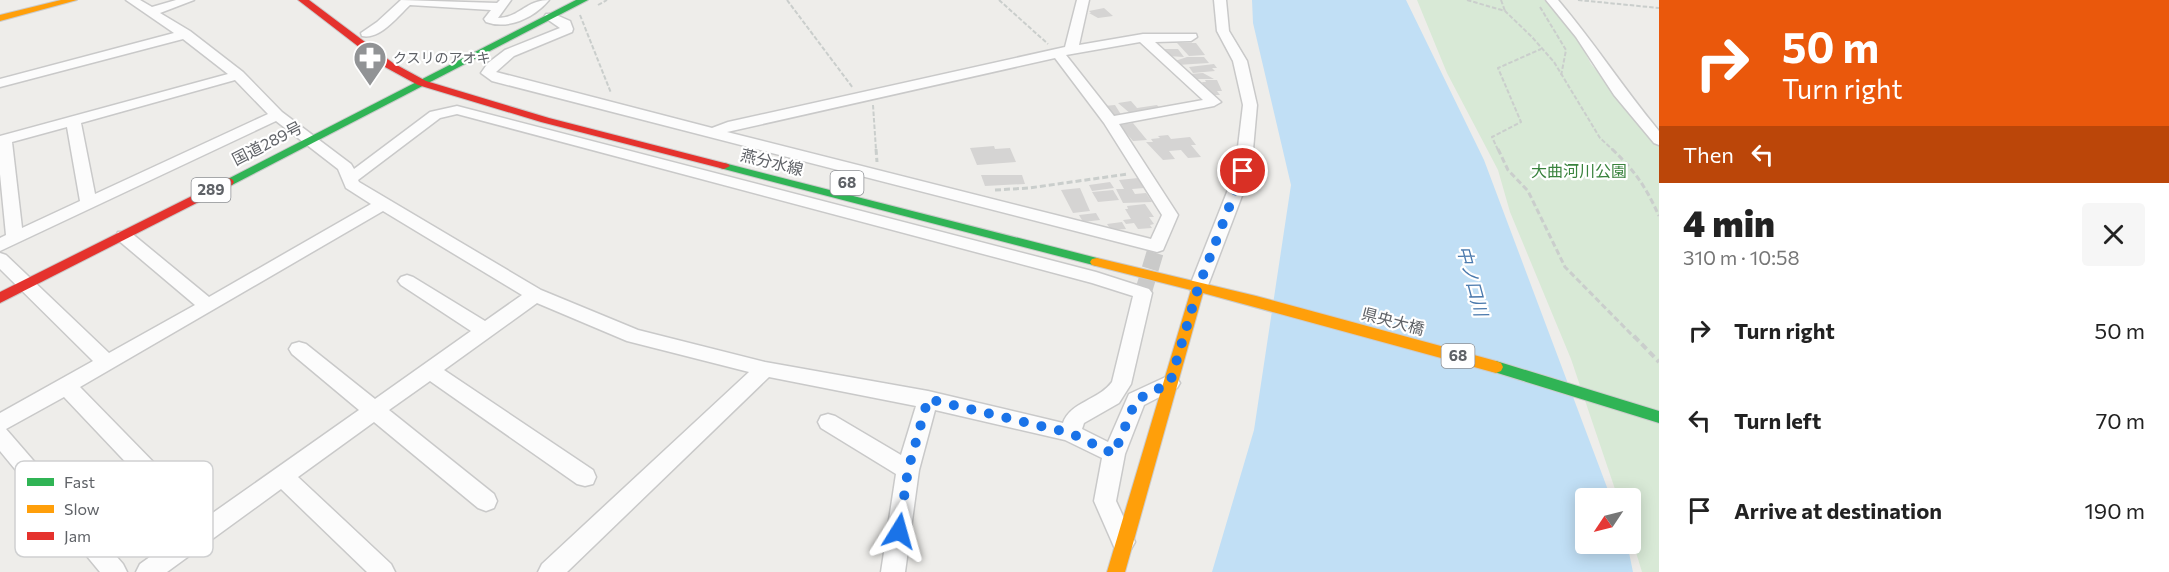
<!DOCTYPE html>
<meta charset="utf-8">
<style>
:root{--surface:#fff;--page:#f6f6f6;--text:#222;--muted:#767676}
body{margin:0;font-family:Commissioner,"Noto Sans JP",sans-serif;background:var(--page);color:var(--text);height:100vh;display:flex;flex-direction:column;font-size:22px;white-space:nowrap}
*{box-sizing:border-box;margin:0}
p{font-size:20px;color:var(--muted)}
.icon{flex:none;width:33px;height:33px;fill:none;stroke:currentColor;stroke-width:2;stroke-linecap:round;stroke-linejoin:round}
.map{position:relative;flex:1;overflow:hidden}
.drawer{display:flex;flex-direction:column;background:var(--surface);width:510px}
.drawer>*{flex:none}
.hud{background:#ea580c;color:#fff;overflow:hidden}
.needle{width:39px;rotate:235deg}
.controls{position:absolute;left:1575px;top:488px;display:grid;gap:12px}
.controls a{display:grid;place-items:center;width:66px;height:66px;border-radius:6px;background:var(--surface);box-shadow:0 3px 15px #0003;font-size:30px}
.pin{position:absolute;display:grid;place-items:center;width:51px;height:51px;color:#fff;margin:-26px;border:3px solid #fff;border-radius:50%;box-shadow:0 2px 6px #0007}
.me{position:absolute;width:66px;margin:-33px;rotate:8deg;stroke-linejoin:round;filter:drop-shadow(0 0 4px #0008)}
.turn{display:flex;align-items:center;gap:21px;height:126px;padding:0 24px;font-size:27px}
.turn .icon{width:78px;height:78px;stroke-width:2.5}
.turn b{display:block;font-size:42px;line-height:51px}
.then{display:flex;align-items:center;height:57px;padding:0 24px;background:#0003;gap:12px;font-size:22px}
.round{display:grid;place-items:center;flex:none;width:63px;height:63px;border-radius:6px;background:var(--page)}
.head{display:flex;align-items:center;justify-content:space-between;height:102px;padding:0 24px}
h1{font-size:36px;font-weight:800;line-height:45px}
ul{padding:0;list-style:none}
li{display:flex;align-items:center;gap:18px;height:90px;padding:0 24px}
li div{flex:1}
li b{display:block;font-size:22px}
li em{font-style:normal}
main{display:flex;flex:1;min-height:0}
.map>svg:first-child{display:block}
</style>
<main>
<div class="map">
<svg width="1659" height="572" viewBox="0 0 1659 572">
<rect width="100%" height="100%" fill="#eeedea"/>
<path fill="#d8e9d6" d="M1417,0H1544L1574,32L1591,64L1659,144V572H1642L1631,536L1630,498H1618L1571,359L1510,212L1498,170L1447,73Z"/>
<path fill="#c1dff5" d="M1252,0H1406L1484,160L1611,498H1586V543H1627L1633,572H1212L1254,430L1291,185L1253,23Z"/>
<g fill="#d5d4d3">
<path d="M1104,8L1113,16L1098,18L1089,13H1091L1089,11Z"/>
<path d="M1177,43H1196L1205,55L1189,56Z"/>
<path d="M1161,49H1178L1184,57L1167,56Z"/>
<path d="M1187,57H1204L1209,63L1177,65L1175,61Z"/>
<path d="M1214,64L1217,68H1212L1215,71L1193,73L1189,67Z"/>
<path d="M1203,73L1214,79H1193L1189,74Z"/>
<path d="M1205,80H1217L1222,91H1217L1220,95H1210L1200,84H1203L1202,82H1206Z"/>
<path d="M1131,101L1137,108L1157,105L1161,110L1131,114L1118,103Z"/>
<path d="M1115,105L1122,116L1112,117L1104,106Z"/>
<path d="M1133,123L1147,140L1133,141L1119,125Z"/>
<path d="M1168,135L1171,139L1190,137L1196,145H1191L1201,157L1188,158L1181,150L1169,151L1175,159L1163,160L1146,142H1153L1151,139L1160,138L1158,136Z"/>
<path d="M994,146L995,149L1010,148L1016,162L977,165L970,148Z"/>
<path d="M981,175H1022L1025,184L985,186Z"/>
<path d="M1138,178L1144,188L1132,189L1135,194L1146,193L1152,202L1123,203L1116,189H1124L1119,180Z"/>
<path d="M1110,182L1114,188L1092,191L1089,185Z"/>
<path d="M1080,188L1090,211L1073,213L1061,190Z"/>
<path d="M1113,190L1119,200L1098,202L1092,192Z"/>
<path d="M1145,204L1154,217H1149L1154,224L1150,225L1152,228L1138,229L1134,223L1126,224L1123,220L1131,219L1125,209H1128L1127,206Z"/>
<path d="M1096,213L1100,220L1083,222L1079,215Z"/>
<path d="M1122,222L1126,229L1111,230L1107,224Z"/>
</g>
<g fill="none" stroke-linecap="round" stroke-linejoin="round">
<path stroke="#cacac9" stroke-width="17" stroke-dasharray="17 8" stroke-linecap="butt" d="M1143,293L1157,246"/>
<g stroke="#c9c9c9" stroke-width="3">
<g id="street">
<path d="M126,0H140L152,7L176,0H194L160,13L190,31L243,72L282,112L351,164L354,169L430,112L457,106L1096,272L1149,289L1152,293L1131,384L1119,403L1084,423L1082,429L1108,442L1129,394L1170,375L1177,378L1180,383L1177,388L1144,405L1125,454L1116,501L1135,542L1131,549L1123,552L1115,549L1094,501L1102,458L1065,440L935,410L919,470L905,572H881L896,474L821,428L818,422L821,416L828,414L835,416L901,455L916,406L769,377L567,572H538L542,564L749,372L627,341L537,303L444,370L593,470L596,477L593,484L585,486L577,484L430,381L389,410L494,494L497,501L494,508L486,511L478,508L374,422L298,477L391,564L395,572H367L281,489L167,572H136L140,564L189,529L64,397L6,429L123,564L127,572H100L0,451V413L93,361L0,269V253L6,255L109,353L195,305L118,240L116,236L118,232H130L209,297L371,204L346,188L338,169L276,121L0,251V238L6,235L0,174V136L228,74L183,39L0,87V79L174,33ZM235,80L268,114L95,194L81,123ZM457,114L1092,283L1133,296L1112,382C1099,400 1070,402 1063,423L928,391L765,362L638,330L541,290L359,182L358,180L440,118ZM67,127L80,201L22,228L12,142ZM383,211L522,295L485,321L413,277L407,275L401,277L398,281L401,285L471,331L375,399L306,344L299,342L292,344L289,349L292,354L359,410L207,517L80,387Z"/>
<path d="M401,0L497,3L500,0H511L498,18C519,18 526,0 549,0C534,18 508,30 486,22L484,19L491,10L410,5C398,16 380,40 362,36L361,33L377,22Z"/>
<path d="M1077,0H1089L1079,45L1143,34H1196L1197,37L1191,41L1155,42L1221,102L1214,106L1119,124L1178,215L1163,250L1157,252L492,81L481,73L488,63L505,50L560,28L544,17L546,14H554L570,21L573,29L572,32L514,56L496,72L712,128L728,122L1065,47ZM1140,42L1203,100L1114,116L1066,55ZM1055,58L1104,123L1162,215L1151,239L727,132Z"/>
<path d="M1214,0H1226L1229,31L1247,61L1257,105L1251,172L1207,288L1204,292L1198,294L1192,292L1189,288L1235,172L1243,105L1233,61L1217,31Z"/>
<path d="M1546,0H1558C1594,42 1623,88 1659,131V145L1654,143L1614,95L1576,37Z"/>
</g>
</g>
<g stroke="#cbcbcb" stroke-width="2">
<g id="fast">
<path d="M576,0H588L232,185H224L222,182Z"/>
<path d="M724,163L1097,258L1104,262L1097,266L720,168L718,166L720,164Z"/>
<path d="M1496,361L1659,411V423L1491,371L1489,367L1491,363Z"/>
</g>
</g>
<g stroke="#cbcbcb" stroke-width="2">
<g id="slow">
<path d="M61,0H77L0,21V15Z"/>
<path d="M1097,258L1256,296L1496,361L1501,363L1503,367L1501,371L1496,373L1203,293L1125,572H1107L1191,290L1092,265L1090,262L1092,259Z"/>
</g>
</g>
<g stroke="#cbcbcb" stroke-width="2">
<g id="jam">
<path d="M298,0H309L393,63L426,81L549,118L728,164L730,166L724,169L541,122L418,85L385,67Z"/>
<path d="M228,178L232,179L234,182L232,185L0,303V292Z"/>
</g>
</g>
<g stroke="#cacecc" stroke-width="2" stroke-dasharray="4.5 2" stroke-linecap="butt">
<path d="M787,0L853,88"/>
<path d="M999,0L1048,44"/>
<path d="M1467,0L1505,11L1532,37L1554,62L1600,138L1613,150"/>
<path d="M1501,0L1505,11"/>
<path d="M1578,0L1659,8"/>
<path d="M598,5L607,0"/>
<path d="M1540,7L1566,50L1561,76"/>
<path d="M580,15L611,93"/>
<path d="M873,105L876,150"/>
<path d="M1498,150L1492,137L1521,122L1498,68L1541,49"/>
</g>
<g stroke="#cacecc" stroke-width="3" stroke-dasharray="6 3" stroke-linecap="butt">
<path d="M876,149L877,162"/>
<path d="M1498,149L1508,170L1528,191L1565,267L1635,338"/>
<path d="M1612,149C1635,171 1646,187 1659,216"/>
<path d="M995,190L1029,188L1128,174"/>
</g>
<path stroke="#cacecc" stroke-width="4" stroke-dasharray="7 4" stroke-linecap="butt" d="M1634,336L1659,362"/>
<use href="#street" fill="#fcfcfc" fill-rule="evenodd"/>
<use href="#fast" fill="#30b455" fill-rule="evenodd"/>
<use href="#slow" fill="#ff9f0a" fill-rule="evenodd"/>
<use href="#jam" fill="#e5322d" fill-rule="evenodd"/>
</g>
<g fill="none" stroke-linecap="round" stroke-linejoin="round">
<path stroke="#1a73e8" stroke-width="10" stroke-dasharray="0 18" d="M899,531L908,470L928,399L1070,433L1114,454L1136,400L1170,383L1198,288L1243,171"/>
</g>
<defs>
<g id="pharmacy-pin" transform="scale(1.725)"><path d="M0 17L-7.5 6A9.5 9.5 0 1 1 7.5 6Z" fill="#919395" stroke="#fff"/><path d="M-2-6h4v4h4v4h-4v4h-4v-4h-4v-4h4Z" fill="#fff"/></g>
</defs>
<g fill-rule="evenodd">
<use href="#pharmacy-pin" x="370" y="58"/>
</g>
<g text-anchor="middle" stroke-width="4.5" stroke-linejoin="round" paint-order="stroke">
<g font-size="14" fill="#5f6267" stroke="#fff" text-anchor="start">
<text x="393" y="63">クスリのアオキ</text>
</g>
<g fill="#fff" stroke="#8f9195" stroke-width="1.5">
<rect x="830.5" y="171" width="33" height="24" rx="4.5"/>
<rect x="191.5" y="178" width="39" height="24" rx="4.5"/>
<rect x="1441.5" y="344" width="33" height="24" rx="4.5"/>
</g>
<g font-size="15" font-weight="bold" fill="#5f6267">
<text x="847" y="188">68</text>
<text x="211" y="195">289</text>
<text x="1458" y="361">68</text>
</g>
<g font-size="16" fill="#5f6267" stroke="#fff">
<text transform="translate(267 143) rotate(-27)" y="6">国道289号</text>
<text transform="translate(772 162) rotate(14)" y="6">燕分水線</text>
<text transform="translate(1393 321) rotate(15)" y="6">県央大橋</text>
</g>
<g font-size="16" fill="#3a833e" stroke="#fff">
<text x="1579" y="177">大曲河川公園</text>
</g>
<g font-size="18" font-style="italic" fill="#4a79ad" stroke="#fff">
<text transform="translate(1472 281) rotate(75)" y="6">中ノ口川</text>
</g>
</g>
<rect x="15" y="461" width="198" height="96" rx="9" fill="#fff" stroke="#cfd0d1" stroke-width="1.5"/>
<rect x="27" y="478" width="27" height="8" fill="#30b455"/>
<rect x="27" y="505" width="27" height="8" fill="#ff9f0a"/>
<rect x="27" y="532" width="27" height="8" fill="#e5322d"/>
<g font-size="16" fill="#5f6267">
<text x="64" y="488">Fast</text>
<text x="64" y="515">Slow</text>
<text x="64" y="542">Jam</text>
</g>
</svg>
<div class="controls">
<a><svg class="needle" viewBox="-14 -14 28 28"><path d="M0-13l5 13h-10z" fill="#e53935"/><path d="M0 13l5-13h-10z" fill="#767676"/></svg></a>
</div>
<div class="pin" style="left:1243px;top:171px;background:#d93025"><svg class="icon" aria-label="arrive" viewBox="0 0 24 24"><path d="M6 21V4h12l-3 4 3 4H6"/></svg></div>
<svg class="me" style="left:899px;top:531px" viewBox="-20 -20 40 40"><path d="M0-17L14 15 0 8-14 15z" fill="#1a73e8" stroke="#fff" stroke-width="4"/></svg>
</div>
<section class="drawer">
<div class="hud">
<div class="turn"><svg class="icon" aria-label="right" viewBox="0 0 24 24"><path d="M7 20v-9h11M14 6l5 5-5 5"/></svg><div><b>50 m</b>Turn right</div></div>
<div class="then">Then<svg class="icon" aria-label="left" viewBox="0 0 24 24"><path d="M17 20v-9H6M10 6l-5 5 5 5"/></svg></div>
</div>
<div class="head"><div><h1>4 min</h1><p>310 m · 10:58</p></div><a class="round"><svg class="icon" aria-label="close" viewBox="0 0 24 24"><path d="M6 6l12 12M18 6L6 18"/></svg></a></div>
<ul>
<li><svg class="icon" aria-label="right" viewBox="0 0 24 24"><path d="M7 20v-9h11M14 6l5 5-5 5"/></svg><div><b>Turn right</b></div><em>50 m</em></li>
<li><svg class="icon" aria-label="left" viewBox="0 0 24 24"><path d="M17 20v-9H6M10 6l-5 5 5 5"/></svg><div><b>Turn left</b></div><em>70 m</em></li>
<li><svg class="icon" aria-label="arrive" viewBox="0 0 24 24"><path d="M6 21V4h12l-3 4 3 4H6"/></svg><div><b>Arrive at destination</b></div><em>190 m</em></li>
</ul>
</section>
</main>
